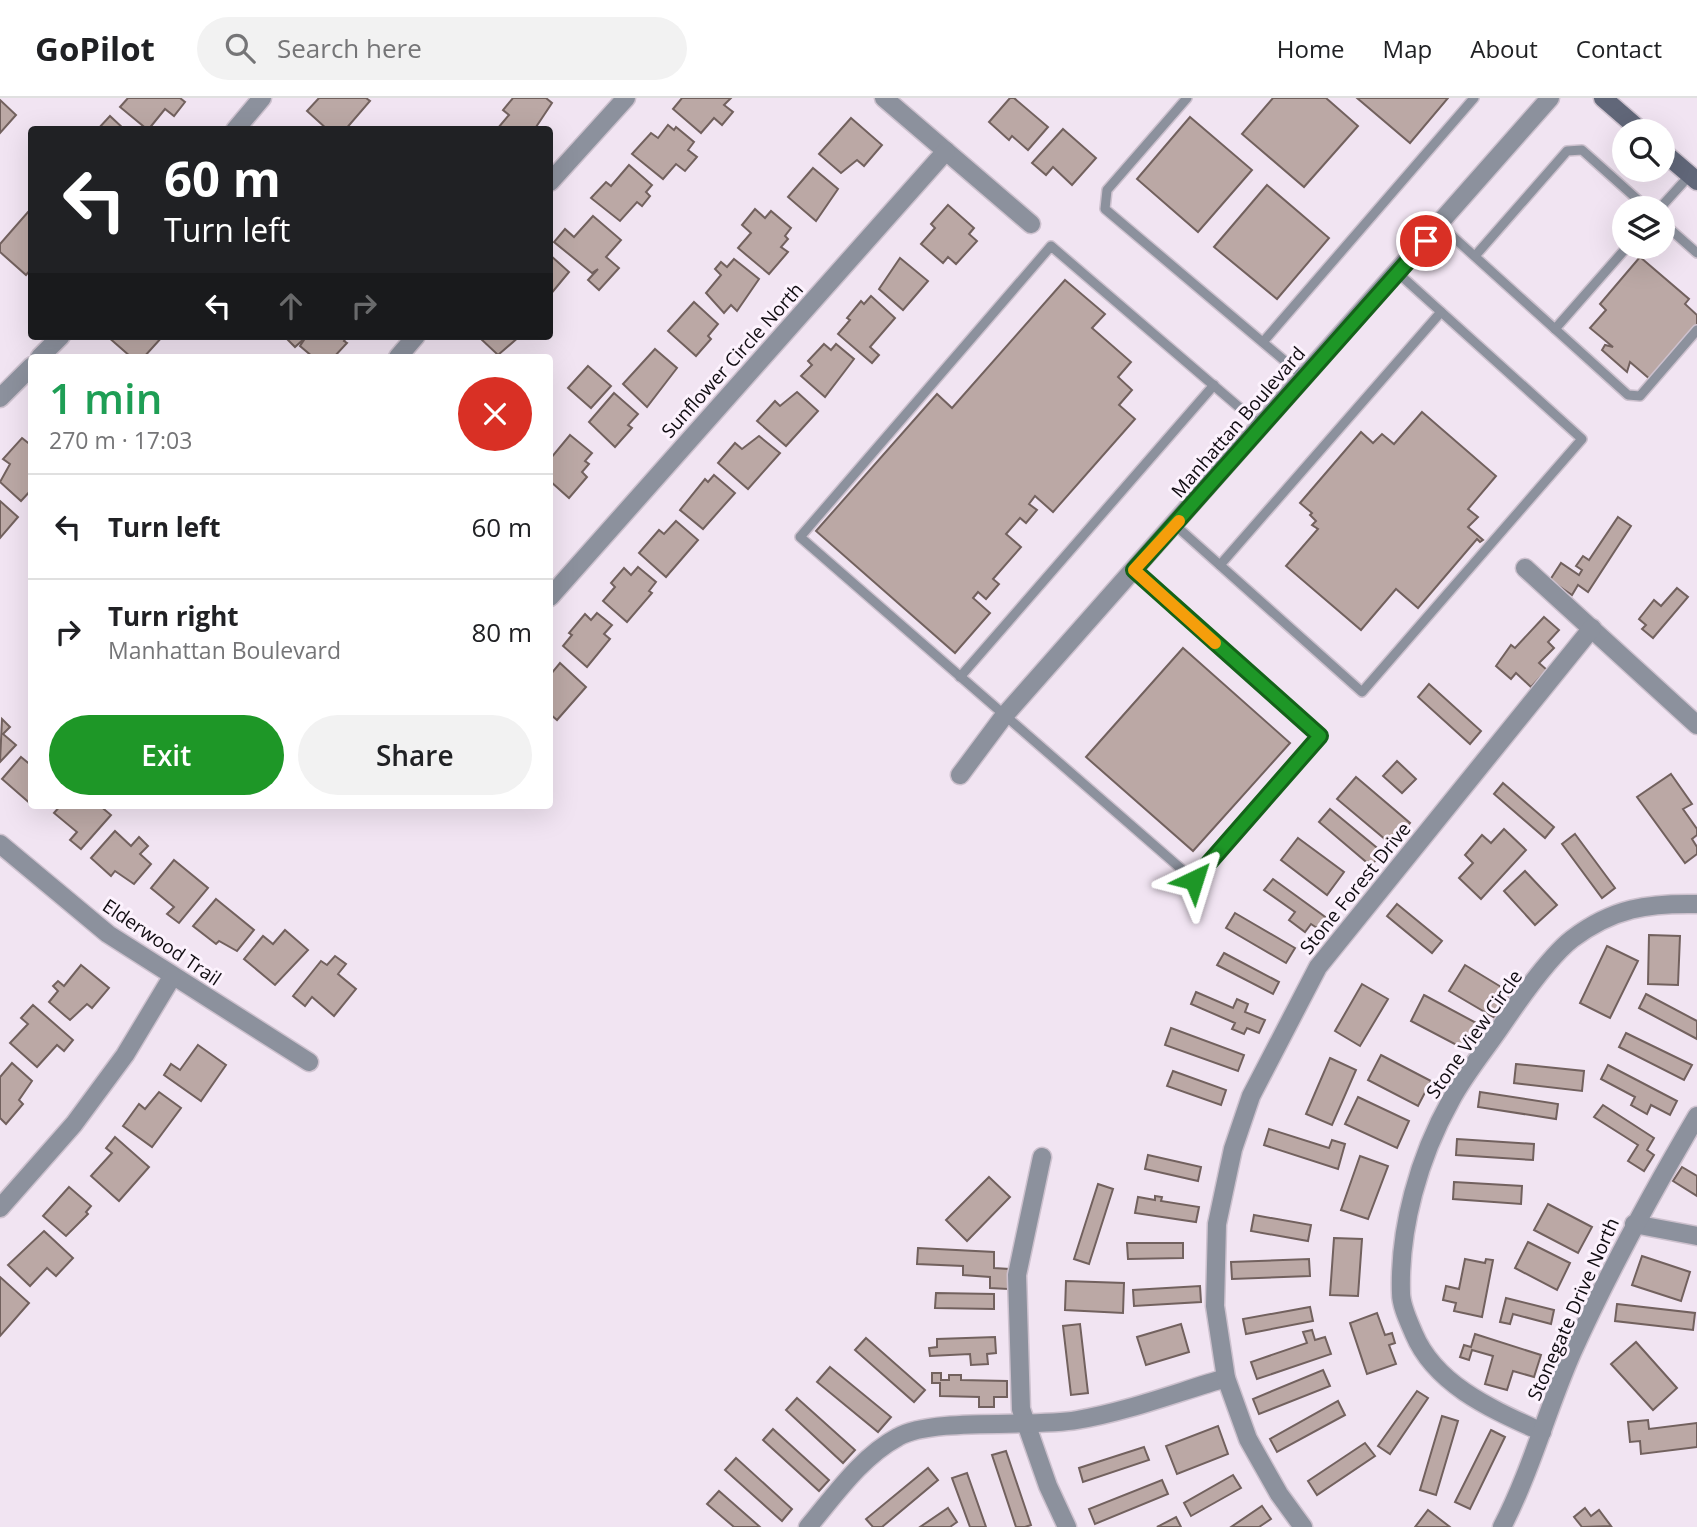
<!DOCTYPE html>
<meta charset="utf-8">
<style>
:root{--surface:#fff;--page:#f2f2f2;--text:#202124;--muted:#757577;--line:#e0e0e0;--accent:#1e9727}
body{margin:0;font-family:"Open Sans",sans-serif;background:var(--page);color:var(--text);height:100vh;display:flex;flex-direction:column;font-size:26px;white-space:nowrap}
*{box-sizing:border-box;margin:0}
p{font-size:23px;color:var(--muted)}
.icon{flex:none;width:38px;height:38px;fill:none;stroke:currentColor;stroke-width:2;stroke-linecap:round;stroke-linejoin:round}
.map{position:relative;flex:1;overflow:hidden}
.side{position:absolute;left:28px;top:256px;width:525px;height:455px;display:flex;flex-direction:column;background:var(--surface);border-radius:7px;box-shadow:0 7px 28px #0002}
.side>*{flex:none}
.guide{position:absolute;left:28px;top:28px;width:525px;height:214px;border-radius:7px;box-shadow:0 7px 28px #0002;background:#202124;color:#fff;overflow:hidden}
.controls{position:absolute;left:1612px;top:21px;display:grid;gap:14px}
.controls a{display:grid;place-items:center;width:63px;height:63px;border-radius:50%;background:var(--surface);box-shadow:0 7px 28px #0002;font-size:35px}
.pin{position:absolute;display:grid;place-items:center;width:60px;height:60px;color:#fff;margin:-30px;border:4px solid #fff;border-radius:50%;box-shadow:0 2px 7px #0007}
.me{position:absolute;width:77px;margin:-38px;rotate:41deg;stroke-linejoin:round;filter:drop-shadow(0 0 5px #0008)}
.turn{display:flex;align-items:center;gap:24px;height:147px;padding:0 21px;font-size:32px}
.turn .icon{width:91px;height:91px;stroke-width:2.5}
.turn b{display:block;font-size:49px;line-height:60px}
.lanes{display:flex;align-items:center;height:66px;padding:0 21px;background:#0003;justify-content:center;gap:35px;direction:ltr}
.lanes .off{opacity:.35}
.round{display:grid;place-items:center;flex:none;width:74px;height:74px;border-radius:37px;background:var(--page)}
.head{display:flex;align-items:center;justify-content:space-between;height:119px;padding:0 21px}
h1{font-size:42px;font-weight:600;line-height:52px;color:#1e9e55}
.button{display:flex;gap:14px;margin-top:auto;padding:14px 21px}
.button a{flex:1;height:80px;border-radius:42px;background:var(--accent);color:#fff;font-size:28px;font-weight:600;line-height:80px;text-align:center}
.button a+a{background:var(--page);color:var(--text)}
ul{padding:0;list-style:none}
li{display:flex;align-items:center;gap:21px;height:105px;padding:0 21px;border-top:2px solid var(--line)}
li div{flex:1}
li b{display:block;font-size:26px}
li em{font-style:normal}
header{display:flex;align-items:center;gap:42px;box-sizing:border-box;height:98px;padding:0 35px;background:var(--surface);border-bottom:2px solid var(--line)}
header strong{font-size:33px}
nav{display:flex;gap:38px;margin-inline-start:auto;font-size:24px}
.search{width:490px;height:63px;background:var(--page);display:flex;align-items:center;gap:18px;box-sizing:border-box;padding:0 24px;border-radius:38px;color:var(--muted);font-size:26px}
.map>svg:first-child{display:block}
</style>
<header>
<strong>GoPilot</strong>
<div class="search"><svg class="icon" aria-label="search" viewBox="0 0 24 24"><circle cx="10" cy="10" r="6"/><path d="M15 15l6 6"/></svg>Search here</div>
<nav><a>Home</a><a>Map</a><a>About</a><a>Contact</a></nav>
</header>
<div class="map">
<svg width="1697" height="1429" viewBox="0 0 1697 1429">
<rect width="100%" height="100%" fill="#f1e4f2"/>
<g fill="#bba8a5" stroke="#72615e" stroke-width="2">
<path d="M128,0H180L185,4L174,18L165,11L148,32L120,9Z"/>
<path d="M319,0H366L370,3L345,32H328L307,13Z"/>
<path d="M513,0H546L552,5L534,32H500L498,30L509,17L503,12Z"/>
<path d="M682,0H731L724,7L733,14L722,27L714,20L701,35L673,11Z"/>
<path d="M1010,0H1014L1048,29L1028,52L1012,38L1009,42L989,24Z"/>
<path d="M1273,0H1326L1358,28L1304,89L1242,36Z"/>
<path d="M1357,0H1448L1410,45Z"/>
<path d="M0,2L16,17L0,35Z"/>
<path d="M110,18L125,32H97Z"/>
<path d="M1190,19L1252,72L1198,134L1137,81Z"/>
<path d="M851,20L882,47L864,68L857,62L841,75L819,56Z"/>
<path d="M668,27L674,32L676,29L694,44L688,52L697,59L685,73L676,66L663,81L632,56L651,35L658,40Z"/>
<path d="M1063,31L1096,60L1072,87L1053,69L1046,77L1032,65Z"/>
<path d="M629,67L652,87L646,94L650,98L642,108L637,104L620,123L591,100L606,84L611,88Z"/>
<path d="M813,70L838,91L816,123L788,99Z"/>
<path d="M1267,87L1329,140L1277,201L1214,149Z"/>
<path d="M948,107L974,130L969,136L977,143L956,166L948,159L943,165L921,146L935,130L931,126Z"/>
<path d="M755,111L765,120L771,113L791,130L785,138L788,141L781,149L788,154L769,176L738,150L751,135L742,127Z"/>
<path d="M28,114L32,116V170L26,177L0,154V146Z"/>
<path d="M593,118L621,142L606,159L619,170L599,192L588,182L598,171L592,175L554,144L565,131L574,139Z"/>
<path d="M550,157L569,174L550,197Z"/>
<path d="M1640,159L1689,201L1685,206L1697,217V229L1651,282L1630,264L1627,274L1602,252L1605,247L1613,249L1590,230L1606,212L1600,206Z"/>
<path d="M900,160L928,183L903,212L879,191Z"/>
<path d="M734,161L759,181L737,213L731,207L724,215L706,195L721,177L715,171L721,164L727,169Z"/>
<path d="M1065,182L1105,216L1092,230L1131,264L1118,279L1132,292L1119,307L1135,321L1053,414L1035,398L1029,406L1037,412L1026,425L1020,420L1006,436L1021,449L993,481L999,486L986,501L978,494L973,500L990,515L955,555L816,433L937,296L952,310Z"/>
<path d="M871,198L895,220L870,249L879,257L872,265L838,236L850,222L847,220L861,203L864,206Z"/>
<path d="M694,204L718,226L708,238L711,241L696,258L668,233Z"/>
<path d="M107,238H163L144,259H131Z"/>
<path d="M288,238L305,239L348,238L344,243L347,245L334,259H313L300,248L306,239L295,249L286,240Z"/>
<path d="M484,238H520L498,257L481,241Z"/>
<path d="M824,246L831,252L836,246L854,261L825,299L801,278L812,267L808,263Z"/>
<path d="M655,251L677,270L647,309L623,286Z"/>
<path d="M588,268L611,288L591,310L568,290Z"/>
<path d="M797,294L818,313L786,348L757,323L775,303L780,308Z"/>
<path d="M614,295L638,316L628,327L632,330L615,349L589,324Z"/>
<path d="M1422,314L1496,378L1468,411L1478,419L1468,429L1483,442L1480,444L1477,441L1418,510L1396,491L1361,532L1286,468L1318,431L1312,427L1316,423L1310,417L1312,415L1300,405L1361,334L1373,345L1382,336L1394,346Z"/>
<path d="M570,337L592,355L585,363L589,366L582,374L587,379L569,400L550,383V361Z"/>
<path d="M759,338L780,355L748,391L718,365L735,345L742,351Z"/>
<path d="M22,340L32,348V391L21,403L0,384L10,366L3,361Z"/>
<path d="M714,377L735,395L703,431L680,412L705,381L708,384Z"/>
<path d="M0,403L18,419L0,440Z"/>
<path d="M1618,419L1631,428L1588,494L1578,487L1572,497L1550,482L1561,465L1579,477L1582,472L1576,468L1583,458L1589,462Z"/>
<path d="M676,423L698,442L666,479L639,455L659,432L664,436Z"/>
<path d="M638,469L656,484L649,493L652,495L627,524L603,503L615,489L611,485L624,470L631,477Z"/>
<path d="M1677,490L1688,499L1653,540L1642,531L1646,527L1639,521L1654,502L1661,508Z"/>
<path d="M597,515L612,527L604,536L610,541L587,569L563,548L572,537L569,535L585,516L591,522Z"/>
<path d="M1544,519L1559,532L1548,544L1554,550L1539,565L1547,572L1531,589L1516,575L1511,581L1496,568L1511,547L1515,550Z"/>
<path d="M1183,550L1290,645L1193,753L1086,659Z"/>
<path d="M560,565L586,589L557,622L550,616V577Z"/>
<path d="M1429,586L1481,633L1470,646L1418,599Z"/>
<path d="M2,621L10,629L3,636L16,647L0,664Z"/>
<path d="M21,659L32,668V707L2,681Z"/>
<path d="M1397,663L1416,681L1402,695L1383,678Z"/>
<path d="M1671,676L1692,706L1683,711L1697,731V737L1692,741L1697,749V756L1685,765L1637,699Z"/>
<path d="M1356,679L1410,725L1392,747L1337,701Z"/>
<path d="M1503,685L1554,729L1545,740L1494,696Z"/>
<path d="M61,707H99L111,717L81,751L70,742L77,734L54,715Z"/>
<path d="M1330,711L1382,754L1371,768L1319,724Z"/>
<path d="M1504,731L1526,752L1481,801L1459,780L1473,765L1465,757L1482,737L1491,745Z"/>
<path d="M115,733L131,748L139,739L148,748L140,756L151,766L134,786L115,773L111,778L91,760Z"/>
<path d="M1575,736L1615,790L1602,800L1562,746Z"/>
<path d="M1298,740L1344,774L1327,797L1281,762Z"/>
<path d="M174,762L208,790L179,825L167,816L174,809L151,790Z"/>
<path d="M1525,773L1557,807L1535,827L1504,793Z"/>
<path d="M1273,781L1328,821L1320,832L1311,826L1305,834L1289,822L1295,814L1264,792Z"/>
<path d="M216,801L254,832L237,853L219,843L216,846L193,828Z"/>
<path d="M1397,806L1442,843L1432,855L1387,818Z"/>
<path d="M1235,815L1295,850L1286,865L1226,830Z"/>
<path d="M285,832L308,852L275,887L244,861L263,838L273,846Z"/>
<path d="M1649,837L1680,838L1678,887L1648,886Z"/>
<path d="M1607,848L1638,863L1610,920L1580,905Z"/>
<path d="M1224,855L1279,884L1273,896L1217,867Z"/>
<path d="M335,858L346,866L338,876L356,891L334,918L312,899L305,908L293,898L321,863L327,867Z"/>
<path d="M81,867L109,890L92,910L87,906L70,922L49,904L58,893L53,888L58,883L64,888Z"/>
<path d="M1465,867L1511,895L1495,920L1449,893Z"/>
<path d="M1362,886L1388,901L1360,948L1335,933Z"/>
<path d="M1196,894L1233,910L1237,901L1248,906L1245,914L1265,922L1259,935L1247,930L1244,936L1232,931L1235,925L1191,906Z"/>
<path d="M1646,896L1697,923V941L1639,910Z"/>
<path d="M1424,897L1480,927L1466,952L1411,923Z"/>
<path d="M33,907L73,942L64,953L57,947L37,969L10,945L28,926L21,920Z"/>
<path d="M1171,930L1244,957L1238,973L1165,947Z"/>
<path d="M1626,935L1692,967L1684,982L1619,949Z"/>
<path d="M198,947L226,967L201,1003L164,977L171,966L180,972Z"/>
<path d="M1381,957L1431,983L1418,1008L1368,982Z"/>
<path d="M1330,960L1356,972L1332,1027L1306,1016Z"/>
<path d="M12,965L32,983L19,1002L23,1006L6,1026L0,1020V979Z"/>
<path d="M1516,966L1584,973L1582,993L1514,985Z"/>
<path d="M1608,967L1677,1003L1670,1017L1651,1007L1647,1016L1631,1007L1635,999L1601,981Z"/>
<path d="M1173,973L1226,992L1221,1007L1167,988Z"/>
<path d="M159,994L181,1010L152,1049L123,1028L139,1006L145,1011Z"/>
<path d="M1480,994L1558,1006L1556,1021L1478,1009Z"/>
<path d="M1358,999L1409,1023L1397,1050L1345,1026Z"/>
<path d="M1603,1007L1654,1040L1647,1052L1654,1057L1644,1073L1628,1063L1638,1047L1594,1019Z"/>
<path d="M1269,1031L1329,1050L1332,1042L1345,1046L1338,1071L1264,1047Z"/>
<path d="M115,1039L149,1069L119,1103L91,1078L112,1055L106,1050Z"/>
<path d="M1457,1041L1534,1046L1533,1062L1456,1057Z"/>
<path d="M1148,1057L1201,1069L1198,1083L1145,1071Z"/>
<path d="M1360,1058L1388,1068L1368,1121L1341,1112Z"/>
<path d="M1682,1069L1697,1078V1098L1673,1083Z"/>
<path d="M989,1079L1010,1099L967,1143L946,1122Z"/>
<path d="M1454,1084L1522,1088L1521,1106L1453,1101Z"/>
<path d="M1098,1086L1113,1091L1089,1166L1074,1161Z"/>
<path d="M69,1089L91,1108L86,1114L88,1116L66,1138L43,1118Z"/>
<path d="M1155,1098L1162,1099L1161,1103L1199,1109L1196,1124L1135,1115L1138,1099L1155,1102Z"/>
<path d="M1548,1106L1592,1129L1578,1155L1534,1132Z"/>
<path d="M1254,1117L1311,1127L1308,1143L1251,1133Z"/>
<path d="M44,1133L73,1160L56,1178L47,1170L30,1188L8,1167Z"/>
<path d="M1334,1140L1362,1141L1358,1198L1330,1197Z"/>
<path d="M1528,1144L1570,1165L1557,1192L1515,1170Z"/>
<path d="M1127,1145H1183V1160L1128,1161Z"/>
<path d="M918,1150L994,1154V1170L1009,1171L1008,1191L990,1190V1179L963,1177V1168L917,1166Z"/>
<path d="M1642,1158L1690,1174L1681,1203L1632,1187Z"/>
<path d="M1309,1161L1310,1178L1232,1181L1231,1164Z"/>
<path d="M1465,1161L1485,1165L1486,1161L1493,1162L1482,1219L1454,1213L1456,1205L1443,1202L1446,1188L1459,1191Z"/>
<path d="M0,1179L29,1205L0,1238Z"/>
<path d="M1066,1183L1124,1185L1123,1215L1065,1212Z"/>
<path d="M1200,1188L1201,1204L1134,1208L1133,1192Z"/>
<path d="M936,1195L994,1196V1211L935,1210Z"/>
<path d="M1506,1200L1554,1212L1551,1226L1513,1216L1510,1226L1500,1224Z"/>
<path d="M1617,1206L1695,1215L1693,1232L1615,1223Z"/>
<path d="M1310,1209L1313,1223L1246,1236L1243,1221Z"/>
<path d="M1377,1215L1385,1237L1392,1235L1395,1245L1389,1247L1396,1266L1367,1276L1350,1225Z"/>
<path d="M1080,1226L1088,1295L1071,1297L1063,1228Z"/>
<path d="M1181,1226L1189,1254L1146,1267L1137,1239Z"/>
<path d="M1312,1232L1315,1242L1325,1239L1331,1256L1257,1281L1251,1264L1307,1245L1303,1234Z"/>
<path d="M1475,1236L1541,1257L1534,1279L1513,1273L1507,1292L1485,1286L1493,1258L1472,1252L1469,1262L1460,1259L1464,1247L1471,1249Z"/>
<path d="M995,1239L996,1255L987,1256L988,1266L971,1267L970,1256L930,1258L929,1250L937,1249V1241Z"/>
<path d="M866,1240L925,1292L914,1304L855,1252Z"/>
<path d="M1636,1244L1677,1290L1653,1312L1611,1266Z"/>
<path d="M830,1269L891,1319L878,1334L817,1284Z"/>
<path d="M1323,1272L1330,1288L1259,1316L1253,1301Z"/>
<path d="M932,1275H941V1282H949V1277H961V1282L1007,1283V1299H994V1309H979V1299L940,1298V1285H932Z"/>
<path d="M1417,1293L1428,1300L1390,1356L1378,1348Z"/>
<path d="M797,1300L855,1352L843,1365L786,1312Z"/>
<path d="M1338,1303L1345,1317L1277,1354L1270,1341Z"/>
<path d="M1442,1318L1458,1323L1436,1397L1420,1392Z"/>
<path d="M1648,1322L1649,1331L1697,1325V1349L1641,1356L1640,1343L1630,1344L1628,1324Z"/>
<path d="M1218,1328L1228,1356L1177,1376L1166,1348Z"/>
<path d="M773,1331L829,1382L819,1393L763,1342Z"/>
<path d="M1491,1332L1505,1339L1470,1411L1455,1404Z"/>
<path d="M1365,1345L1375,1358L1317,1397L1308,1383Z"/>
<path d="M1144,1349L1149,1362L1083,1384L1079,1370Z"/>
<path d="M1006,1353L1031,1427L1025,1429H1016L992,1357Z"/>
<path d="M736,1360L792,1411L782,1423L725,1372Z"/>
<path d="M928,1370L938,1382L882,1429H873L866,1421Z"/>
<path d="M967,1375L986,1429H970L952,1380Z"/>
<path d="M1233,1377L1241,1390L1191,1418L1184,1405Z"/>
<path d="M1162,1382L1168,1396L1095,1426L1089,1411Z"/>
<path d="M719,1393L760,1429H734L707,1406Z"/>
<path d="M1262,1408L1271,1421L1259,1429H1231Z"/>
<path d="M948,1410L957,1424L950,1429H920Z"/>
<path d="M1585,1410L1591,1418L1599,1412L1611,1428L1582,1429L1574,1419Z"/>
<path d="M1428,1412L1450,1429H1415Z"/>
<path d="M1176,1419L1181,1429H1157Z"/>
</g>
<g fill="none" stroke-linecap="round" stroke-linejoin="round">
<g stroke="#cdc1ce" stroke-width="12">
<g id="lane">
<path d="M1187,0L1107,92L1105,111L1305,280"/>
<path d="M1660,110L1690,77"/>
<path d="M1662,124L1697,155"/>
<path d="M1440,127L1628,297L1640,298L1697,232"/>
<path d="M1475,158L1567,53L1582,52L1647,110"/>
<path d="M1555,231L1627,149"/>
<path d="M1263,244L1474,0"/>
<path d="M1175,427L1362,594L1582,341L1398,175"/>
<path d="M1220,467L1441,214"/>
<path d="M1134,473L1320,638L1194,782L800,439L1051,148L1261,328"/>
<path d="M960,579L1214,287"/>
</g>
</g>
<g stroke="#cdc1ce" stroke-width="21">
<g id="street">
<path d="M884,0L1031,126"/>
<path d="M235,32L262,0"/>
<path d="M550,84L626,0"/>
<path d="M40,259L61,238"/>
<path d="M398,259L416,238"/>
<path d="M0,300L32,268"/>
<path d="M1525,470L1697,627"/>
<path d="M550,499L946,53"/>
<path d="M960,677L1004,618L1550,0"/>
<path d="M0,746L108,836L309,964"/>
<path d="M1042,1059L1017,1177L1021,1311L1048,1388L1067,1429"/>
<path d="M0,1110L74,1026L125,957L172,879"/>
<path d="M1634,1126L1697,1138"/>
<path d="M1542,1334C1494,1312 1436,1288 1414,1236C1409,1224 1401,1208 1401,1195C1399,1130 1419,1059 1451,1002C1465,976 1485,952 1502,927C1519,902 1549,859 1572,841C1613,810 1648,805 1697,806"/>
<path d="M808,1429C835,1397 861,1359 898,1339C933,1319 1032,1330 1077,1322C1126,1314 1178,1294 1226,1280"/>
<path d="M1303,1429L1279,1396L1248,1341L1226,1280L1215,1208L1217,1126L1233,1051L1251,998L1318,869L1592,530"/>
<path d="M1502,1429C1531,1373 1547,1312 1572,1255C1609,1173 1651,1096 1697,1018"/>
</g>
</g>
<g stroke="#cdc1ce" stroke-width="21">
<g id="secondary">
<path d="M1603,0L1641,33"/>
<path d="M1662,53L1697,83"/>
</g>
</g>
<use href="#lane" stroke="#8c919d" stroke-width="9"/>
<use href="#street" stroke="#8c919d" stroke-width="18"/>
<use href="#secondary" stroke="#616779" stroke-width="18"/>
</g>
<g fill="none" stroke-linecap="round" stroke-linejoin="round">
<g stroke="#146219" stroke-width="18">
<path id="route" d="M1194,782L1320,638L1134,472L1426,143"/>
</g>
<use href="#route" stroke="#1e9727" stroke-width="12"/>
<path stroke="#f59e0b" stroke-width="12" d="M1179,423L1134,472L1215,545"/>
</g>
<g text-anchor="middle" stroke-width="6" stroke-linejoin="round" paint-order="stroke">
<g font-size="19" fill="#100c11" stroke="#fcf2fd">
<text transform="translate(732 262) rotate(-48)" y="7">Sunflower Circle North</text>
<text transform="translate(1238 324) rotate(-49)" y="7">Manhattan Boulevard</text>
<text transform="translate(1355 790) rotate(-51)" y="7">Stone Forest Drive</text>
<text transform="translate(162 844) rotate(34)" y="7">Elderwood Trail</text>
<text transform="translate(1474 936) rotate(-55)" y="7">Stone View Circle</text>
<text transform="translate(1573 1211) rotate(-66)" y="7">Stonegate Drive North</text>
</g>
</g>
</svg>
<div class="controls">
<a><svg class="icon" aria-label="search" viewBox="0 0 24 24"><circle cx="10" cy="10" r="6"/><path d="M15 15l6 6"/></svg></a>
<a><svg class="icon" aria-label="layers" viewBox="0 0 24 24"><path d="M12 4l9 5-9 5-9-5zM3 14l9 5 9-5"/></svg></a>
</div>
<div class="pin" style="left:1426px;top:143px;background:#d93025"><svg class="icon" aria-label="arrive" viewBox="0 0 24 24"><path d="M6 21V4h12l-3 4 3 4H6"/></svg></div>
<svg class="me" style="left:1194px;top:782px" viewBox="-20 -20 40 40"><path d="M0-17L14 15 0 8-14 15z" fill="#1e9727" stroke="#fff" stroke-width="4"/></svg>
<div class="guide">
<div class="turn"><svg class="icon" aria-label="left" viewBox="0 0 24 24"><path d="M17 20v-9H6M10 6l-5 5 5 5"/></svg><div><b>60 m</b>Turn left</div></div>
<div class="lanes"><svg class="icon" aria-label="left" viewBox="0 0 24 24"><path d="M17 20v-9H6M10 6l-5 5 5 5"/></svg><svg class="icon off" aria-label="ahead" viewBox="0 0 24 24"><path d="M12 20V5M6 11l6-6 6 6"/></svg><svg class="icon off" aria-label="right" viewBox="0 0 24 24"><path d="M7 20v-9h11M14 6l5 5-5 5"/></svg></div>
</div>
<section class="side">
<div class="head"><div><h1>1 min</h1><p>270 m · 17:03</p></div><a class="round" style="background:#d93025;color:#fff"><svg class="icon" aria-label="close" viewBox="0 0 24 24"><path d="M6 6l12 12M18 6L6 18"/></svg></a></div>
<ul>
<li><svg class="icon" aria-label="left" viewBox="0 0 24 24"><path d="M17 20v-9H6M10 6l-5 5 5 5"/></svg><div><b>Turn left</b></div><em>60 m</em></li>
<li><svg class="icon" aria-label="right" viewBox="0 0 24 24"><path d="M7 20v-9h11M14 6l5 5-5 5"/></svg><div><b>Turn right</b><p>Manhattan Boulevard</p></div><em>80 m</em></li>
</ul>
<div class="button"><a>Exit</a><a>Share</a></div>
</section>
</div>
